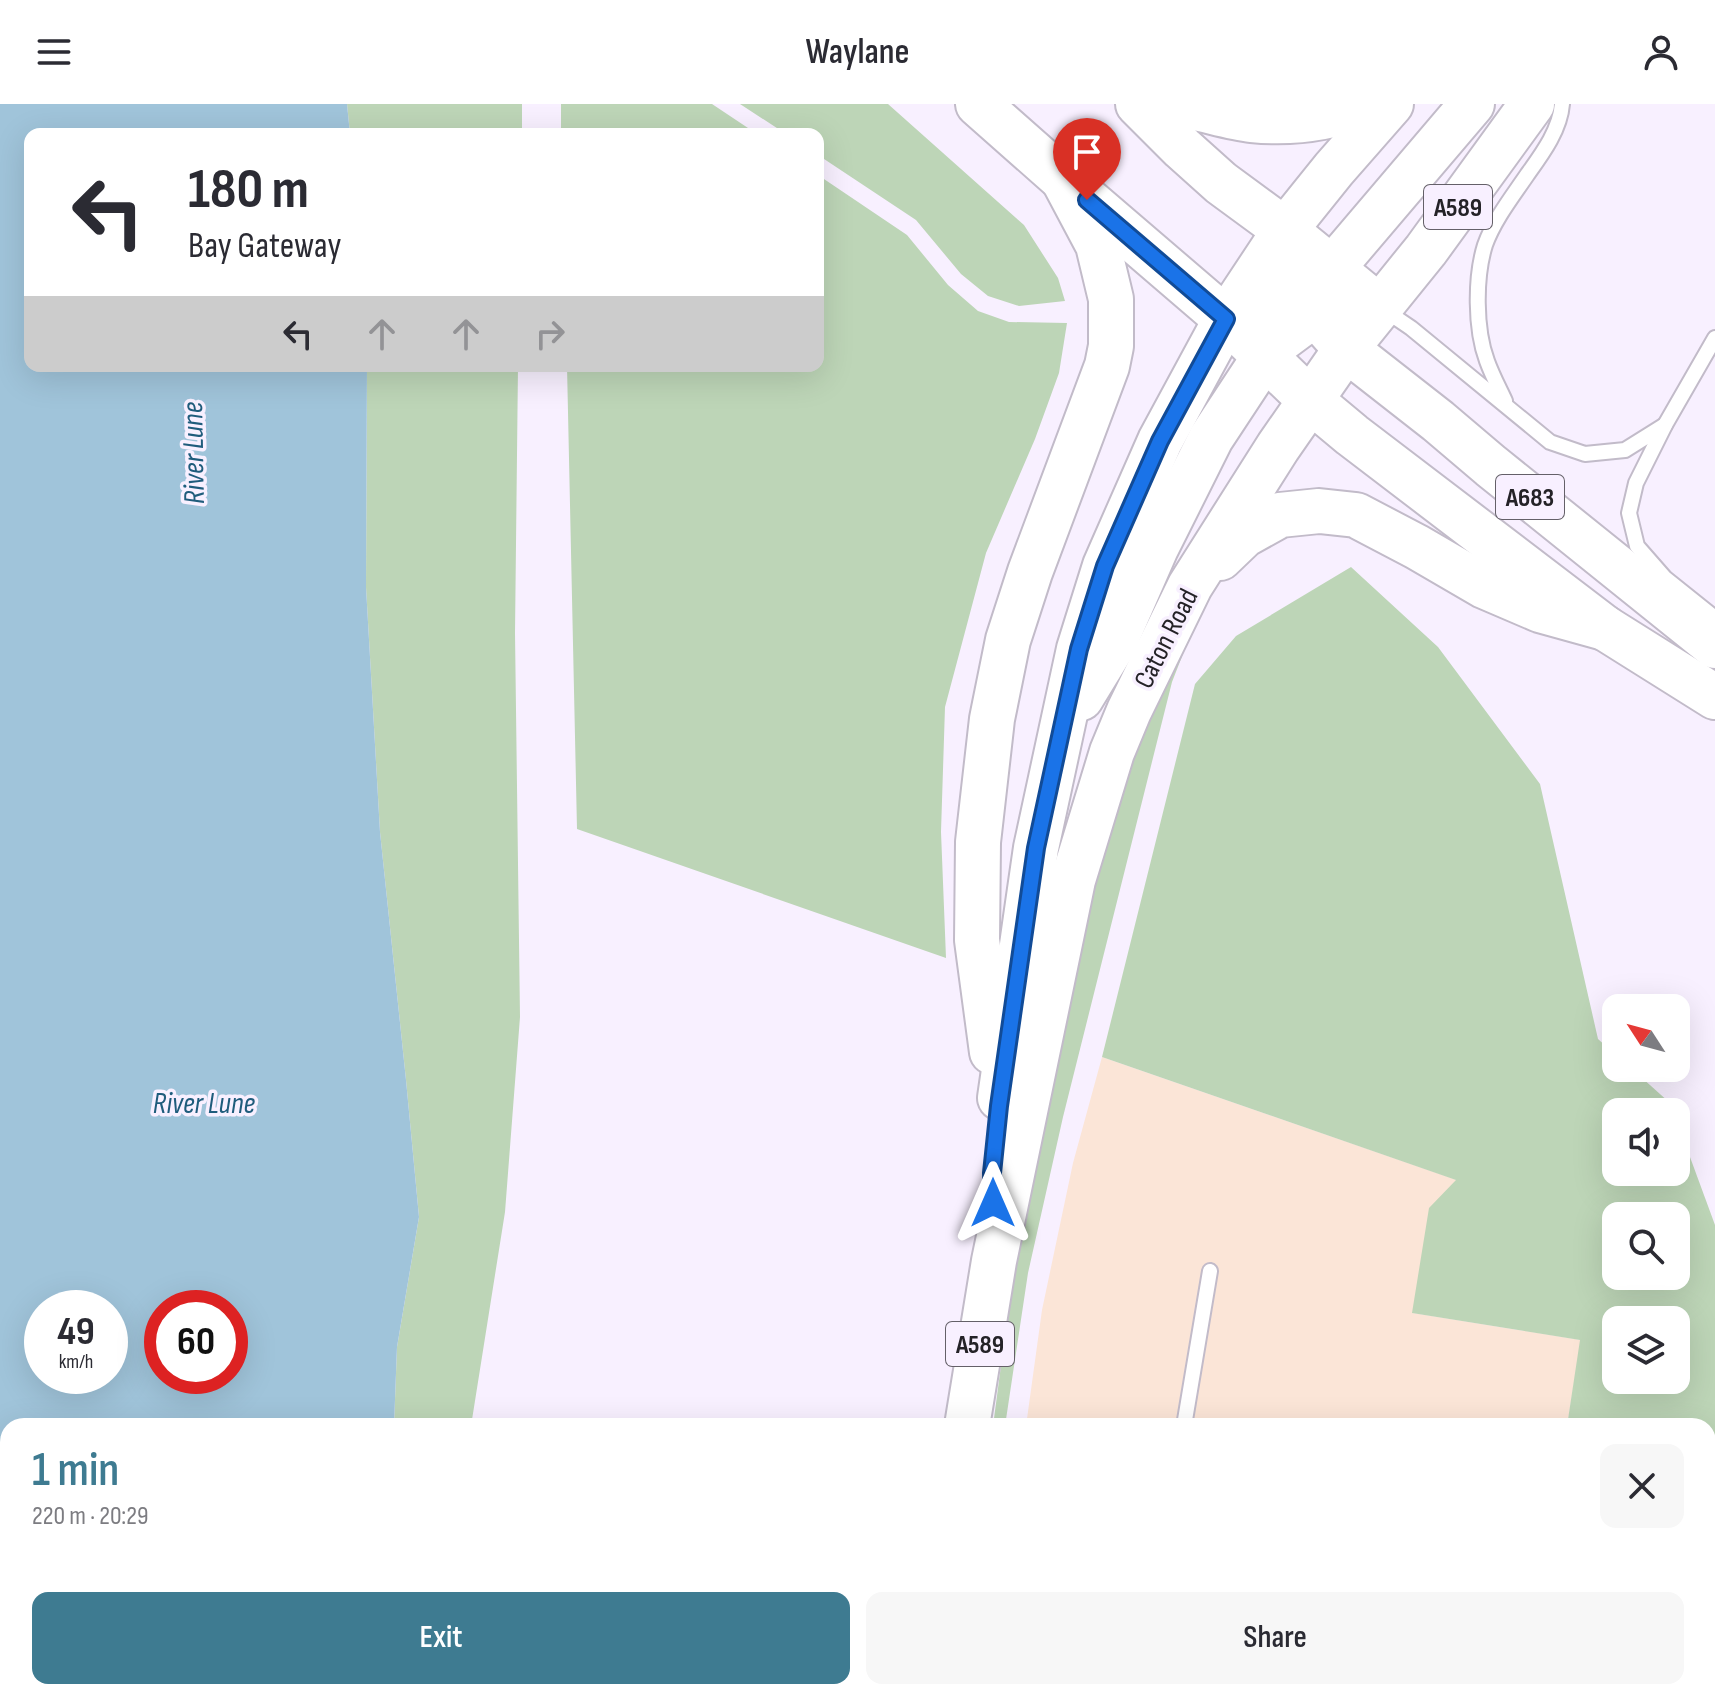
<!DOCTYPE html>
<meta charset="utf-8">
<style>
:root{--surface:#fff;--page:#f7f7f7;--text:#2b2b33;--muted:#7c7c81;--accent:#3e7b91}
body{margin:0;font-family:"Sofia Sans Condensed",sans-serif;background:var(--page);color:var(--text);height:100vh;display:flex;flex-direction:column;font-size:30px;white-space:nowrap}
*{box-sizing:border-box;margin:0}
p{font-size:26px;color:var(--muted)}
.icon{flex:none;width:44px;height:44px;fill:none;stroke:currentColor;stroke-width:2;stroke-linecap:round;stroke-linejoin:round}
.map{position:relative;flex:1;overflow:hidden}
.details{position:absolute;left:0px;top:1314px;width:1716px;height:282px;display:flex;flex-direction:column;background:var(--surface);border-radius:24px 24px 0 0;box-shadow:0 8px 32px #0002}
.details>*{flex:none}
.top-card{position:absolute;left:24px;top:24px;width:800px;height:244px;border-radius:16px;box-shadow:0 8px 32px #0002;background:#fff;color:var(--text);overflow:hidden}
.needle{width:52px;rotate:306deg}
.buttons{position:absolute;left:1602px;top:890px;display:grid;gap:16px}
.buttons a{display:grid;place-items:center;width:88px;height:88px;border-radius:16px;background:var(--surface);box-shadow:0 8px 32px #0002;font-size:40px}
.speed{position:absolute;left:24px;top:1186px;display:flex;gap:16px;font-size:40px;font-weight:700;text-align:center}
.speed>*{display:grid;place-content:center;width:104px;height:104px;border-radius:50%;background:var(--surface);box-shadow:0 8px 32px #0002;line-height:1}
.speed small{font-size:20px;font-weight:400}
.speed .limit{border:12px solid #d22;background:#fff;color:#111}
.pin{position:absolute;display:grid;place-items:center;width:68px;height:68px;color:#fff;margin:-82px -34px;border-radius:50% 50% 50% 0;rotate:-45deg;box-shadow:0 0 8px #0007}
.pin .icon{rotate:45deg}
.me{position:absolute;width:88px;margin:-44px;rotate:0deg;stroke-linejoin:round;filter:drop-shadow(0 0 6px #0008)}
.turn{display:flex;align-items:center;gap:28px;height:168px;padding:0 32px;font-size:36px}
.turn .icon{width:104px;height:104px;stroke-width:2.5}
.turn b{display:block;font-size:56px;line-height:68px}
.lanes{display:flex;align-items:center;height:76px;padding:0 32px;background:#0003;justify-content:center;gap:40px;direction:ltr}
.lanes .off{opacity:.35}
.round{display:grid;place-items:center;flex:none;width:84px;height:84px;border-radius:16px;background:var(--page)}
.headline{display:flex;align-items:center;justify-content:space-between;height:136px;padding:0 32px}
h1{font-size:48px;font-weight:600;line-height:60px;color:var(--accent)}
.cta{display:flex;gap:16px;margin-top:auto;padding:16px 32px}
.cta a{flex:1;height:92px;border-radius:16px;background:var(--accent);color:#fff;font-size:32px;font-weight:600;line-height:92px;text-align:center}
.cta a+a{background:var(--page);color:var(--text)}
header{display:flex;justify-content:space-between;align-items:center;height:104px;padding:0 32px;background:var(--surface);font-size:36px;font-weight:600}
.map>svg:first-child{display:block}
</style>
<header><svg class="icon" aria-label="menu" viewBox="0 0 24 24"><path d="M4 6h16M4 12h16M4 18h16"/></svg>Waylane<svg class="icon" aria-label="person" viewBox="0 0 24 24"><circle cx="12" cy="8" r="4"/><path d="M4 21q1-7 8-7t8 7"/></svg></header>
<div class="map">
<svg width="1715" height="1595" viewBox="0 0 1715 1595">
<rect width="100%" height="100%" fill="#f8f0ff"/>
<g fill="#fbe5d7">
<path d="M1102,953L1457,1076L1413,1209L1581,1236L1567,1322H1026L1042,1206L1073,1059Z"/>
<path d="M998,1588H1521L1520,1595H998Z"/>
</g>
<g fill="#bdd5b7" fill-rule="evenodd">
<path d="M347,0H522V30H350Z"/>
<path d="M561,0H712L757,30H561Z"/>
<path d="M740,0H888L1024,121L1058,174L1065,197L1019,202L988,192L961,170L916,116L818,51V30H786Z"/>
<path d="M818,71L907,131L948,181L978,207L1009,218L1067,219L1059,269L1035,335L986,449L945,603L941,728L946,854L577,725L567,262H818Z"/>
<path d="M367,262H518L515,529L520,913L505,1108L471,1322H394L397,1243L419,1113L406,976L380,728L366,483Z"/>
<path d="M1351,463L1438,543L1540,680L1598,935L1616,951V964H1631L1670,999L1674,1008H1616V1068H1676V1015L1715,1121V1595H1520L1521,1588H1708V1322H1567L1580,1236L1412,1209L1429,1104L1456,1076L1102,953L1195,580L1236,532ZM1616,1112H1676V1172H1616ZM1676,1216V1276H1616V1216Z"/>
<path d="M1208,486L1172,578L1063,1013L1028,1169L1005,1322H993L1020,1118L1049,939L1122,671Z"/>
<path d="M348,1588H419L418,1595H346Z"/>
<path d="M771,1588H879V1595H768Z"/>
</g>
<path fill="#a0c4da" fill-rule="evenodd" d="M0,0H347L350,30H30V262H367L366,483L380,728L406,976L419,1113L397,1243L394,1322H8V1588H348L346,1595H0ZM42,1204H110V1272H42ZM162,1204H230V1272H162Z"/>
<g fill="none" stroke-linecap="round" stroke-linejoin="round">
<g stroke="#c2bbc9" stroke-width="18">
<g id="lane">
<path d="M1383,205L1411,224L1550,338L1585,350L1625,346L1665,321"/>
<path d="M1715,234L1665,321L1636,379L1629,409L1637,442L1665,474L1715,514"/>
<path d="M1505,297C1499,284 1492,271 1487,257C1475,225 1475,173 1485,141C1494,116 1512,93 1527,71C1542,50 1560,26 1562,0"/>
<path d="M1184,1322L1210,1167"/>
<path d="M1135,1595L1136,1588"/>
</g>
</g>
<g stroke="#c2bbc9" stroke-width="32">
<path id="street" d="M1312,1595L1313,1588"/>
</g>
<g stroke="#c2bbc9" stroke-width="48">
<g id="primary">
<path d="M1138,0L1182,44L1221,79L1285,126L1362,189"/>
<path d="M1220,454L1244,431L1280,411L1319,407L1356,411L1417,443L1484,482L1540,506L1605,524"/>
<path d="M1081,594L1114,540L1156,444L1211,334L1265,252L1280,236L1315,210L1332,203L1355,199L1379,202"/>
<path d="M992,948L977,836L978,738L992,615L1008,536L1030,468L1107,262L1111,242V195L1098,141L1064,77"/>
<path d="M1000,994L1036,744L1079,545L1105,462L1160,337L1226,215L1285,126L1334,65L1391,0"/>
<path d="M967,1322L994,1157L1073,776L1112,648L1129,607L1190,482L1278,343L1346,245L1426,146L1532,0"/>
<path d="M939,1595L940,1588"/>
</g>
</g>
<g stroke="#c2bbc9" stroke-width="48">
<g id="highway">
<path d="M978,0L1064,76L1226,215L1310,296L1352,331L1605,524L1715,593"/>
<path d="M1185,0L1191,3C1211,7 1232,14 1252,16C1291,20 1332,14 1368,0"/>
<path d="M1285,126L1287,152L1292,170L1315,210L1346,245L1438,317L1491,362L1715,542"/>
<path d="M1226,215C1259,209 1290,202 1318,181L1472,0"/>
</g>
</g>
<use href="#lane" stroke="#fff" stroke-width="14"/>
<use href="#street" stroke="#fff" stroke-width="28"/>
<use href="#primary" stroke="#fff" stroke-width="44"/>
<use href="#highway" stroke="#fff" stroke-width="44"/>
</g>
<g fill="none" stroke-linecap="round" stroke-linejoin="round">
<g stroke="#114b97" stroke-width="20">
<path id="route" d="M993,1099L992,1069L999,1002L1036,744L1079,545L1105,462L1160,337L1226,215L1087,96"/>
</g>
<use href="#route" stroke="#1a73e8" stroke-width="14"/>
</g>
<g text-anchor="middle" stroke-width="7" stroke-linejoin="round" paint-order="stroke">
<g fill="#f8f0ff" stroke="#646068" stroke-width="2">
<rect x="1424" y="81" width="68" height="44" rx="6"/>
<rect x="1496" y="371" width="68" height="44" rx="6"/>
<rect x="946" y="1218" width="68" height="44" rx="6"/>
</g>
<g font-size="26" font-weight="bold" fill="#242227">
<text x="1458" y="112">A589</text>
<text x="1530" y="402">A683</text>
<text x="980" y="1249">A589</text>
</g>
<g font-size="28" fill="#242227" stroke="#f8f0ff">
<text transform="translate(1165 534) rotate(-63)" y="10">Caton Road</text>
</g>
<g font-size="30" font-style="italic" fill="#1f5c7c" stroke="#f8f0ff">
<text transform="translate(193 349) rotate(-91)" y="10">River Lune</text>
<text x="204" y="1009">River Lune</text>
</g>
</g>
</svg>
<div class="buttons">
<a><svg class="needle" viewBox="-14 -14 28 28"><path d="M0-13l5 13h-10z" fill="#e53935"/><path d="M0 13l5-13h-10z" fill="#7c7c81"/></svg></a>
<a><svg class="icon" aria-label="sound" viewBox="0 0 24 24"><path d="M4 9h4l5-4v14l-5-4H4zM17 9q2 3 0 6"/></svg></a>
<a><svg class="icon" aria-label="search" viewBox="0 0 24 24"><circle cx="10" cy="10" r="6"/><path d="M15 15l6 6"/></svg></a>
<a><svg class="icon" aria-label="layers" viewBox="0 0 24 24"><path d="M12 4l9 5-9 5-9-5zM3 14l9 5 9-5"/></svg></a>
</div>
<div class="speed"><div>49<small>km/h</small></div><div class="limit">60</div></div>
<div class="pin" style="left:1087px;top:96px;background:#d93025"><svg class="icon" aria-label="arrive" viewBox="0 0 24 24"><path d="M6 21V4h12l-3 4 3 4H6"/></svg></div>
<svg class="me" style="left:993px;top:1099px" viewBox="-20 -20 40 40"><path d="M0-17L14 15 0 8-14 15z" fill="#1a73e8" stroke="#fff" stroke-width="4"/></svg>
<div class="top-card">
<div class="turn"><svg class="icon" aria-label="left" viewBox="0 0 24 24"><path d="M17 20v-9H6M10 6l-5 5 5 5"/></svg><div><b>180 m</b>Bay Gateway</div></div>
<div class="lanes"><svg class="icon" aria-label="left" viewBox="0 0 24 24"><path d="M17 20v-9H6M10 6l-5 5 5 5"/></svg><svg class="icon off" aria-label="ahead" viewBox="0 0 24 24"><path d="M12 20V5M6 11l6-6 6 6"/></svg><svg class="icon off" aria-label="ahead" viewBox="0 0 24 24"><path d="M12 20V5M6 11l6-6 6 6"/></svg><svg class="icon off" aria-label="right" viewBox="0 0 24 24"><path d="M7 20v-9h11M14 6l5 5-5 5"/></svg></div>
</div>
<section class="details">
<div class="headline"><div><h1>1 min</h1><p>220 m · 20:29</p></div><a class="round"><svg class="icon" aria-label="close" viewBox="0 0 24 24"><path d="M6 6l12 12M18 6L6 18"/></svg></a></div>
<div class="cta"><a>Exit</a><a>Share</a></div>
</section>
</div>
